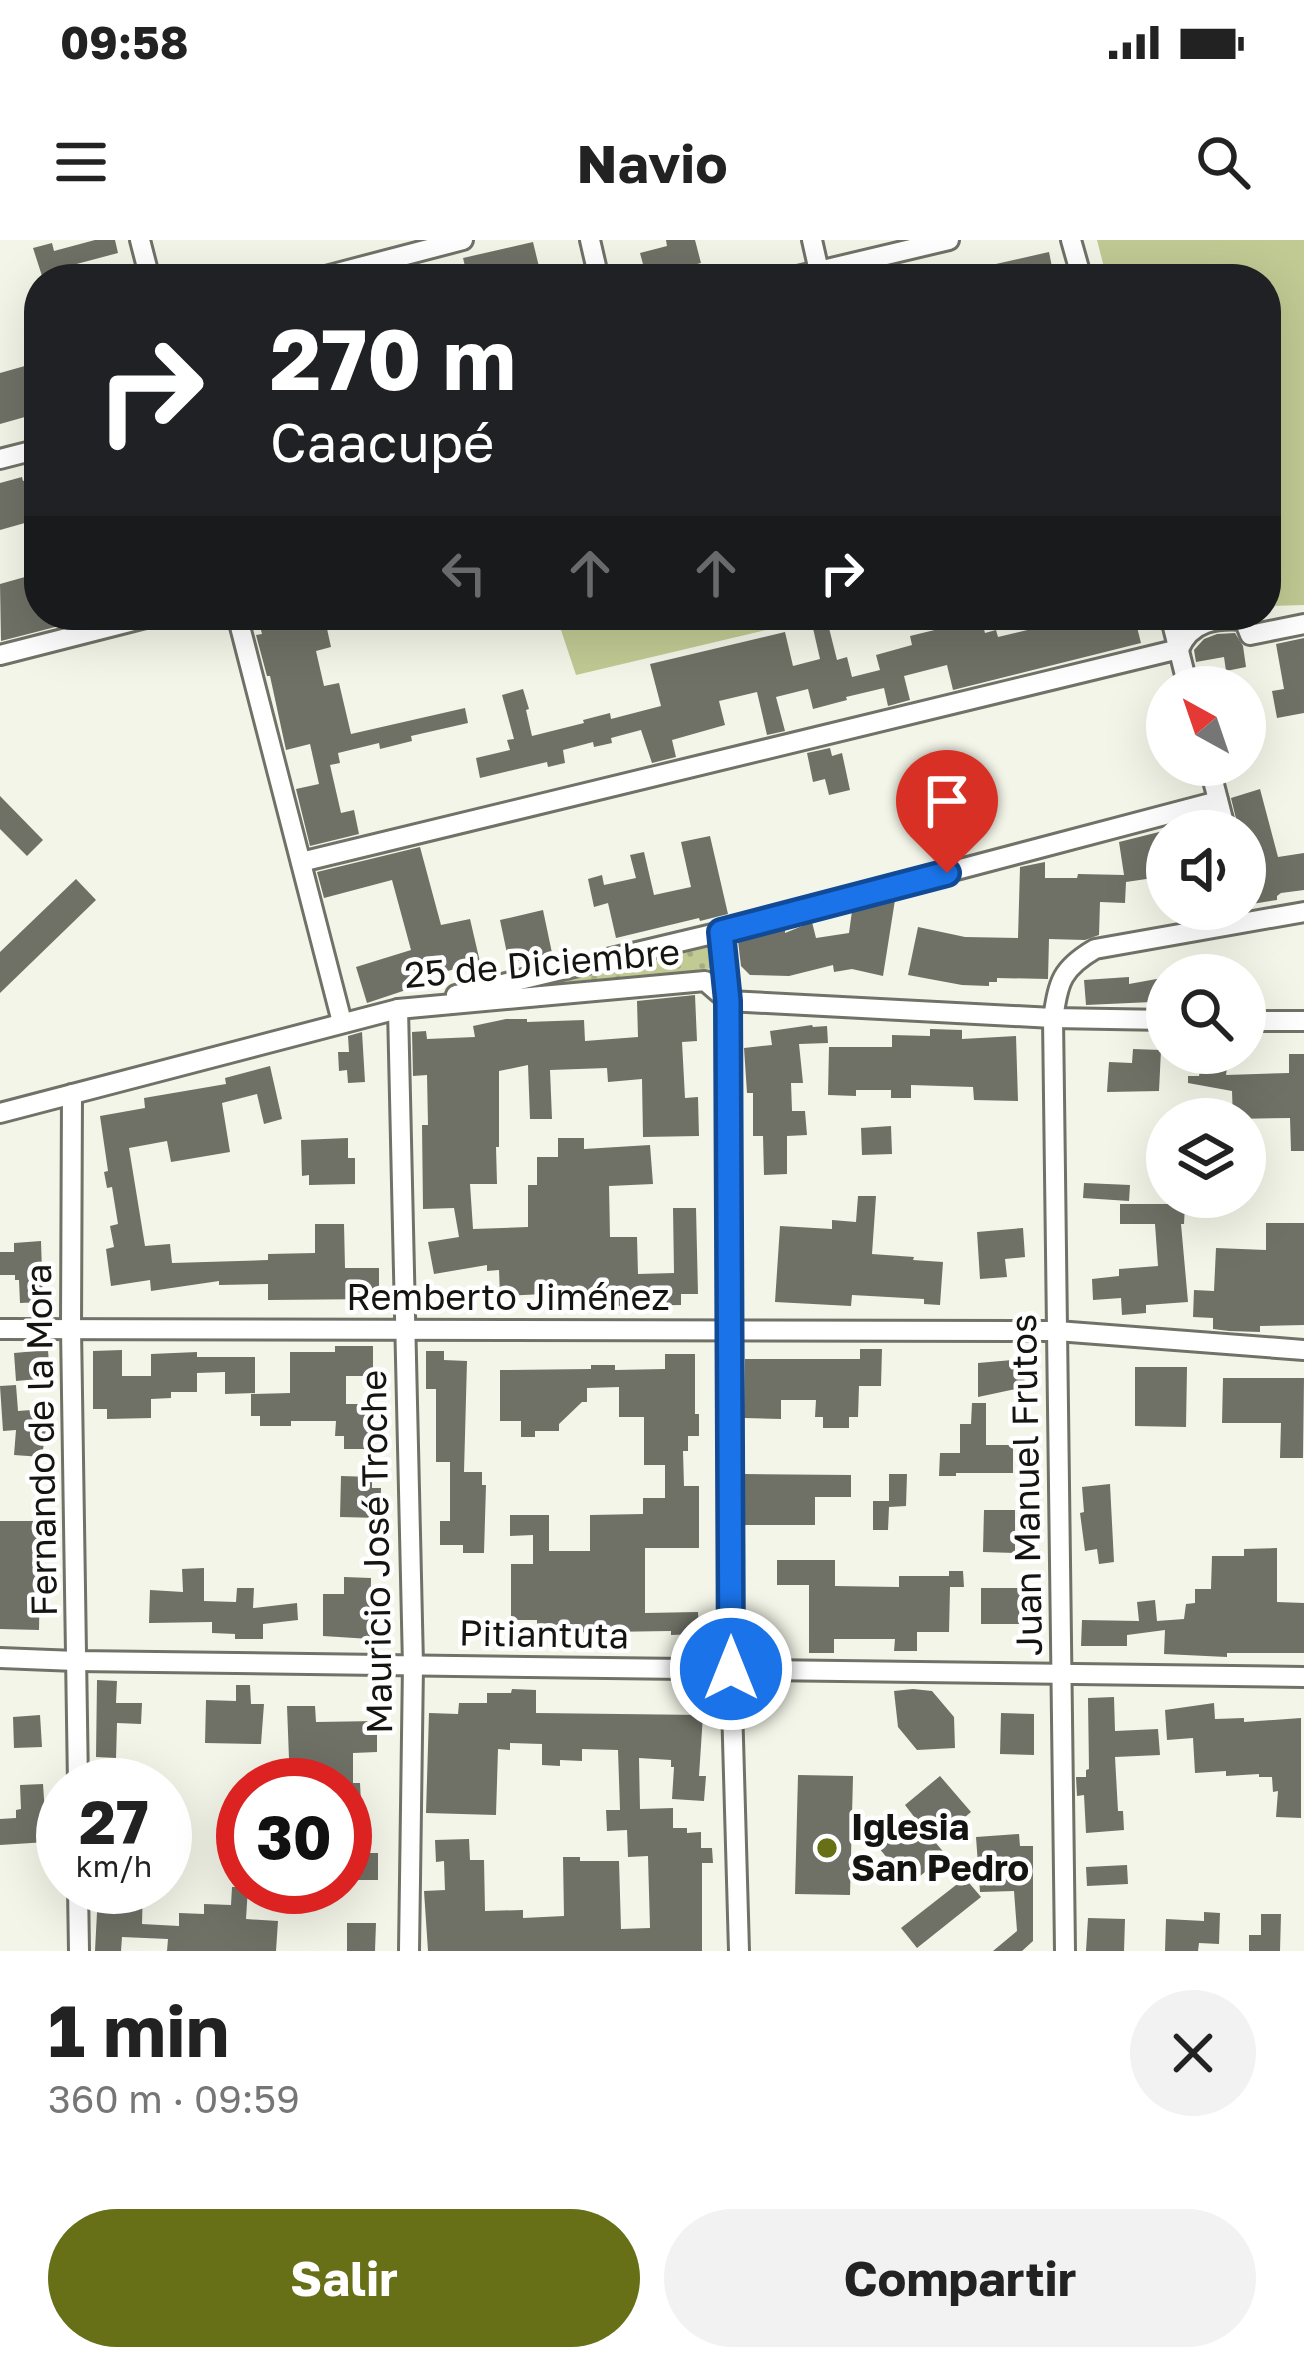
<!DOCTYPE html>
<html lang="es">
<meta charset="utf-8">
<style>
:root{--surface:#fff;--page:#f2f2f2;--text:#222;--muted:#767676;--accent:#677017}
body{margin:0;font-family:"Golos Text",sans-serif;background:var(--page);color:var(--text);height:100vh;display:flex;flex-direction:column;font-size:45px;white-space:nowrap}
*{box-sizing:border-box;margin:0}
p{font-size:39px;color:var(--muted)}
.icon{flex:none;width:66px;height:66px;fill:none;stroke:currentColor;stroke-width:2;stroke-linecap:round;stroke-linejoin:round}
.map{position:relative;height:1711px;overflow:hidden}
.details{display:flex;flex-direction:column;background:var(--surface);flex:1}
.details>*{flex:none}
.banner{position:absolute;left:24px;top:24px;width:1257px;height:366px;border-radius:48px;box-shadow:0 12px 48px #0002;background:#202124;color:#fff;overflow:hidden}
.needle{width:78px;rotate:320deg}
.buttons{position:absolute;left:1146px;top:426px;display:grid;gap:24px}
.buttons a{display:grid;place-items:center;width:120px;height:120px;border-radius:50%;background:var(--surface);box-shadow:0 12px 48px #0002;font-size:60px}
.speed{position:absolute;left:36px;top:1518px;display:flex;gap:24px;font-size:60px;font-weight:700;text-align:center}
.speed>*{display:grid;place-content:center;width:156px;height:156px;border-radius:50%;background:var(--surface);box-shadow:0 12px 48px #0002;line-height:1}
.speed small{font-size:30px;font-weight:400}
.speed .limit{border:18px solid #d22;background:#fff;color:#111}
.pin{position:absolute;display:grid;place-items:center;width:102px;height:102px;color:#fff;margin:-123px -51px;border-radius:50% 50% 50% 0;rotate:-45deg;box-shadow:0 0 12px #0007}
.pin .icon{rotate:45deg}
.me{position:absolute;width:132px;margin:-66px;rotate:0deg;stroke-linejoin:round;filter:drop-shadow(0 0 9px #0008)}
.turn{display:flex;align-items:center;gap:42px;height:252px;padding:0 48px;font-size:54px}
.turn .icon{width:156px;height:156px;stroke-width:2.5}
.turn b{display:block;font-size:84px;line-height:102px}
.lanes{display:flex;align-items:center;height:114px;padding:0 48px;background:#0003;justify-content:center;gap:60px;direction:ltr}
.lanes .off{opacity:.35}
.round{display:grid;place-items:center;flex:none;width:126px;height:126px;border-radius:63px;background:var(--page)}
.overview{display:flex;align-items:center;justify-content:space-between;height:204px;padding:0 48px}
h1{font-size:72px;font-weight:700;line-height:90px}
.action{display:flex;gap:24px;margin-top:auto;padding:24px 48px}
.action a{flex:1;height:138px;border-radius:72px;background:var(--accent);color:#fff;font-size:48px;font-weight:700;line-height:138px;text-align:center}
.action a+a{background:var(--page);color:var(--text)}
.status{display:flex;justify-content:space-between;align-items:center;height:84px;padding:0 60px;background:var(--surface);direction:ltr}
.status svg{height:33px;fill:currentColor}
header{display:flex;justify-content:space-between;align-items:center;height:156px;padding:0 48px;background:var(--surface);font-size:54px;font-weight:700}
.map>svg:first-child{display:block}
</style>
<div class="status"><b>09:58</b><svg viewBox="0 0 49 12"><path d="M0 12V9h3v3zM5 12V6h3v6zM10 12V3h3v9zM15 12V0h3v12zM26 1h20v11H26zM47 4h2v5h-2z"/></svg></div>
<header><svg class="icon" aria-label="menu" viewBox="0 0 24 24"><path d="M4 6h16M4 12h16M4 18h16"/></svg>Navio<svg class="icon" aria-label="search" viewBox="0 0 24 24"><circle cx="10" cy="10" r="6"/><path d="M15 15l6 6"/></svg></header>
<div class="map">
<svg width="1304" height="1711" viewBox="0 0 1304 1711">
<defs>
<pattern id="park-dots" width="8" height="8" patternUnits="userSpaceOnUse" patternTransform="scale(3)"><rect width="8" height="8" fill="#c1ca93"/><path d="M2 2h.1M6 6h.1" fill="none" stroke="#a5ad7e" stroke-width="1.8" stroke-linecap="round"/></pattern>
</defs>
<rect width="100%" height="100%" fill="#f3f5e8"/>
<g fill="#c1ca93">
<path d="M1097,0H1304V365L1266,366V39H1107Z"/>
<path d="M556,375H829L576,435Z"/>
</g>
<path fill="url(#park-dots)" d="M711,704L714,728L500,755Z"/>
<g fill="#6f7166">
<path d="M95,0H115L118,13L69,26L72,39H43L33,8L52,3L54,11Z"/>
<path d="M666,0H695L701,23L673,30L676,39H647L640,13L667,6Z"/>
<path d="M533,2L542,39H468L463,18Z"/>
<path d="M1049,12L1054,37L990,39L987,26Z"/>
<path d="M39,122V173L0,184V133Z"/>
<path d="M22,237L23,241L39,237V279L0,290V243Z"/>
<path d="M39,333V375H56L59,386L1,401L0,344Z"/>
<path d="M257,375H324L331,407L316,411L324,446L339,443L351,494L465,468L468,483L411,496L412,501L380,509L379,503L338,513L340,523L330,525L341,573L354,570L359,594L310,606L296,549L319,544L310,504L286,510L270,436H267L256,395L262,394Z"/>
<path d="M948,375H963L964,379L980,375L985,393L996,390L998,397L1090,375H1134L1141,403L953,450L947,425L904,436L910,460L888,466L884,448L846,457L847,460L813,469L808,449L776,457L785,491L767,495L757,452L719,461L725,485L672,500L676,517L652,523L641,490L611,498L612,503L594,507L593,502L563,510L565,523L548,527L547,522L480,538L476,518L510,510L507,500L514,499L502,455L523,449L529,469L526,470L532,496L584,483L583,480L610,473L611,479L661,466L650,424L785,392L793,426L820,419L812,384L827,380L837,420L847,417L852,437L880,430L876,415L912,405L910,396L951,386Z"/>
<path d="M1235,393L1243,406L1246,427L1226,431L1224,417L1196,422L1194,410L1204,399L1217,394Z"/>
<path d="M1304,398V473L1277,478L1272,451L1284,449L1276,404Z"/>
<path d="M830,508L832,516L842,513L850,550L829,555L825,539L813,542L807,513Z"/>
<path d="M1260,549L1278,617L1304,613V650L1281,653L1277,656V660L1252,664L1247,637L1257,635L1249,606L1245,608V591H1239L1231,558Z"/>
<path d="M0,556L43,600L27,616L0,589Z"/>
<path d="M1167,590V636L1126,642L1125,663L1100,662L1099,695L1085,700L1049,699L1048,739L997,738V742H989V746L962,745L908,735L918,687L965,697L1018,698L1020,627L1045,622V638H1077L1078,634L1124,635L1119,602Z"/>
<path d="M710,596L728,674L700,681L699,678L616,698L608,663L594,667L588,639L602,635L604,645L636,638L630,615L644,612L654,655L691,647L681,602Z"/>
<path d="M420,607L441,685L470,679L480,722L419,739L421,745L367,763L356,727L411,710L392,640L324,658L317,632Z"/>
<path d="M76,639L96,660L0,753V712Z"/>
<path d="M895,660L883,736L852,729L834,732L833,725L789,736L750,735L741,726L738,701L785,689V693L812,682L816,698L849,693L852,671Z"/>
<path d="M543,670L552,713L509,723L500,680Z"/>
<path d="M1129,737V744L1162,738L1167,766H1152V762L1086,765L1084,740Z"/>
<path d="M695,755L697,801L682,802L685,858L698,857L699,896L643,897L642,839L608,842L607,828L550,830L552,879H530L528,825L499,831V907H496L497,944H470L473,989L528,987V945H537V917H558V898H584V909L650,905L653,944L609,946L610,997H637L638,1034L674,1033L673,968H696L698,1054H681V1065L611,1066L610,1056H586V1052L500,1056L499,1030L487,1031V1025L434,1034L428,1002L459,997L454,968L423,969L422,885H428L427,835L413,836L412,792L426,791L427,799L475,797L473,786L506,779H527V782L584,780L585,801L638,797L637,761Z"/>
<path d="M812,785L813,787L827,786L828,803L799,804L803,843H791L792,871H805L807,895L787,896V934L764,935L763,896H753V853H747L744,808L772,805L770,791Z"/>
<path d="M930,789L962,790V799L1016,796L1018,861L974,860L973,847L911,845V858H891V850H856V856L828,855L829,807H892V795L930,796Z"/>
<path d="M362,792L365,842L348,843L347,830L339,831L338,812H349L348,796Z"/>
<path d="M1133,809L1161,810L1159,851L1107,852L1109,822L1132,823Z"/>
<path d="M1203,813L1229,815L1226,835L1289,833V814H1304V911H1291L1290,878L1233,879L1232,851L1188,843V836H1199Z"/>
<path d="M270,826L282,879L264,884L257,854L222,863L230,912L171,922L167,901L129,908L145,1006L170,1004L172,1023L268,1020V1014L315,1013V984H344L345,1028H379V1059L268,1060V1044L219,1045V1041L151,1051L150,1040L111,1046L106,1009L114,1007L110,986L118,984L112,947L107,948L104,932L108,931L100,876L145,868L144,858L226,844L225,838Z"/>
<path d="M891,886L892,914L862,915L861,888Z"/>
<path d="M348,898V918H355V944L309,945V935L302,936L301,900Z"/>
<path d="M1084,943L1130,945L1129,961L1083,958Z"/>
<path d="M858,956H876L872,1014L914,1017L913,1020L943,1022L940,1065L924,1064V1059L852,1055L851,1066L775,1062L780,986L832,989V980L856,982Z"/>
<path d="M1120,964H1185L1184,984H1181L1188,1062L1146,1065V1073L1122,1075L1121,1058L1093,1060L1092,1039L1119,1036V1029L1158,1026L1155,984H1120Z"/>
<path d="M1266,983H1304V1085L1260,1086V1092L1229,1091L1213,1089V1078L1193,1077L1194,1050L1214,1051L1216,1008L1266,1010Z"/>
<path d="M1023,988L1025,1017L1005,1019L1007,1037L980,1039L977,992Z"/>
<path d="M41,1001L43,1062L20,1063L19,1040H15V1035H0V1012H14V1003Z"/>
<path d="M335,1106H373V1136H346V1164H371L370,1209H344V1196H335L336,1181H291V1186H260V1176H251V1154L290,1153V1112H335Z"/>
<path d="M860,1109H882L881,1146H859L858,1177H849V1188H823V1177H815L816,1160H781V1179L744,1178L745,1119H860Z"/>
<path d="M48,1110L50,1138L16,1141L14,1113Z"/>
<path d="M122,1110V1136H151V1114L197,1112V1117H255V1153L225,1154V1132L197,1133V1152H171V1158L151,1159V1178L107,1179V1169H93V1111Z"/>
<path d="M426,1111H444V1120L467,1121L464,1232H482V1245H486L484,1313H463V1305H440V1281H450V1222H436V1149H426Z"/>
<path d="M665,1114H695V1174H699V1196H688V1211H683L684,1246H699V1308H645V1373L698,1372L699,1394L671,1395V1391L537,1393V1380H511V1324H533V1295L510,1296V1275H549V1311H590V1275L643,1274V1258H665V1225H644V1177H619V1147L587,1148V1162H582L559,1184V1191H535V1197H521V1181H500V1130L591,1129V1125H615V1130L665,1129Z"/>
<path d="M1023,1119L1025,1147L978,1157V1123Z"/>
<path d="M1135,1127H1187L1186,1187L1135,1186Z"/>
<path d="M1223,1138H1304L1303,1218H1280L1281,1183H1222Z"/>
<path d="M16,1145L18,1171L44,1169L46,1188L42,1217L14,1215L16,1190L3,1191L0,1146Z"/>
<path d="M972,1163H986V1205H1013V1233H956V1236H939L940,1213H960V1184H971Z"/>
<path d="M745,1234L851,1235V1257H815V1285H745Z"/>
<path d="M889,1234H907L906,1266L889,1267L888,1290H873V1261H889Z"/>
<path d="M341,1236L372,1237V1248H381L380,1278L340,1277Z"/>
<path d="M1110,1244L1114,1322L1099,1324L1097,1309L1085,1311L1080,1273L1084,1272L1082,1247Z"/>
<path d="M984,1270H1015V1313L983,1312Z"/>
<path d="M0,1281H41L39,1390L0,1389Z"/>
<path d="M1277,1308V1362L1304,1363V1413H1227V1417L1164,1414L1165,1390L1127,1395V1406H1081L1082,1380L1139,1381L1137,1362L1155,1360L1157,1381L1184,1379L1186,1364L1195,1363V1349H1211L1212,1316H1244V1309Z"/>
<path d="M777,1320H835V1346L899,1347V1336H949V1331H963L964,1347H950L949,1392H917V1411H894L895,1399H834V1413H809V1345H777Z"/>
<path d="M204,1328V1361L236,1362L237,1348H254L253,1368L297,1363L298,1380L263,1384V1399H235V1394L212,1393V1382L149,1383L150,1350L183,1352L182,1329Z"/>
<path d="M344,1337L371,1338L370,1399L323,1396V1354H344Z"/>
<path d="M981,1348H1020L1019,1384H981Z"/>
<path d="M97,1440L117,1441L116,1463H142L141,1484L117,1483L116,1518L96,1517Z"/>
<path d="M236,1445H250L251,1464H264L261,1504L205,1503L206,1460L236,1461Z"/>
<path d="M512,1449L536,1450V1473L703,1475L699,1536H706L704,1561L672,1559L674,1527H671V1520L639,1518L640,1569L673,1568V1588H687V1593L701,1592V1608H712L713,1623H702V1711H428L424,1651L445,1650L444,1621L436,1622L435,1600L469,1599L470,1620H484L485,1671L523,1670V1678L564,1676L563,1617H580V1621H619L621,1689L650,1688L648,1616L628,1617L627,1590L607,1591L606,1570H620L618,1510L582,1509V1521L560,1520V1526L542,1525V1504L510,1503V1510L498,1509L496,1575L426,1573L429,1473L458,1474L459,1463H487V1453H511Z"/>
<path d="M913,1449L932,1451L954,1477L955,1508L917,1510L898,1487L894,1451Z"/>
<path d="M1114,1457L1115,1491L1158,1489L1160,1515L1115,1517L1118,1571H1123L1124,1590L1086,1593L1084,1555L1077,1556L1076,1537H1086V1530L1089,1529L1088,1458Z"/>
<path d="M1214,1463L1215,1479L1244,1478V1482L1301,1478V1578L1276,1577L1278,1551L1273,1552L1272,1537H1259V1534L1226,1536V1531L1195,1533L1193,1498L1167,1500L1165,1470Z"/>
<path d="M287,1466H315L316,1482L377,1481V1512L353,1513V1543H360L361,1563H345V1545H290Z"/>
<path d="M1001,1473L1034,1474V1515L1000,1514Z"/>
<path d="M40,1475L42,1507L14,1508L13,1477Z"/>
<path d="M798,1535L853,1536L850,1655L795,1654Z"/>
<path d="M940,1536L971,1572L935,1602L946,1615L909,1645L879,1608L915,1578L905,1565Z"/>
<path d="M43,1544L47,1602L0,1605V1579L16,1578V1570L21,1569L20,1545Z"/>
<path d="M1019,1594L1020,1606H1033V1701L1022,1711H993L1017,1691L1014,1651L980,1652L976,1597Z"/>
<rect x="345" y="1613" width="33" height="27"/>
<path d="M1127,1625L1128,1644L1087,1646L1086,1627Z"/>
<path d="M965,1638L981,1657L917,1708L901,1688Z"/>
<path d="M111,1647H143L142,1684L179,1686V1673L204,1674V1664L231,1665L232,1647H248L246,1679L278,1681L276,1711H167L168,1699L122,1697L121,1711H95L98,1653L110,1654Z"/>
<path d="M1204,1672L1220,1673L1219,1704L1199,1703L1198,1711H1165L1166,1679L1204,1681Z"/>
<path d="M1261,1674H1281L1280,1711H1249V1695H1261Z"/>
<path d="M1088,1678L1125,1679L1124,1711H1086Z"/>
<path d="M347,1683H376L375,1711H347Z"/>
</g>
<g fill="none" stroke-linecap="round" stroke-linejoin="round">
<g stroke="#707267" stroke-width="24">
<g id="minor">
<path d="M140,0L150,39"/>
<path d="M590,0L599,39"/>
<path d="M812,0L819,31"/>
<path d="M1071,0L1082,39"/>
<path d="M314,39L463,0"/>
<path d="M785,39L949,0"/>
<path d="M0,219L39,209"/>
<path d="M237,375L342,782"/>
<path d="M1170,375L1188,447"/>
<path d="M0,415L157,375"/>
<path d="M1209,525L1226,591"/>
<path d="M301,622L1179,409C1191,381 1216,378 1244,380L1250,395L1304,384"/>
<path d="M721,692L728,761L731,1429L739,1711"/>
<path d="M456,755L721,692L1218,561"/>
<path d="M398,769L413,1425L409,1711"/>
<path d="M1245,781H1304"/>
<path d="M72,854L71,1088L78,1545"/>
<path d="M0,873L398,769L705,741L728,761L1053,778L1167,780"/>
<path d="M0,1089L1057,1091L1304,1110"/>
<path d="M0,1418L76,1421L1304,1437"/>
<path d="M78,1647L79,1711"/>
<path d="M1065,1711L1053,778C1059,741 1061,729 1095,709L1304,672"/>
</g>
</g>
<use href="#minor" stroke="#fff" stroke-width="18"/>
</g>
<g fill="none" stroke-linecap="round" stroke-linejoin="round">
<g stroke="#114b97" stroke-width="30">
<path id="route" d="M731,1429L728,761L721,692L947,633"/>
</g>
<use href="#route" stroke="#1a73e8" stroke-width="21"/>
</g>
<circle fill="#677017" stroke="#fff" stroke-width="4.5" cx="827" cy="1608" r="12"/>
<g text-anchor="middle" stroke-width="9" stroke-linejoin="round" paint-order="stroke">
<g font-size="36" fill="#141511" stroke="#fff">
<text transform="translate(542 723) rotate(-5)" y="13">25 de Diciembre</text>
<text x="508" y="1070">Remberto Jiménez</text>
<text transform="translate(41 1200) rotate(-91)" y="13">Fernando de la Mora</text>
<text transform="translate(1026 1245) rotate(-91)" y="13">Juan Manuel Frutos</text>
<text transform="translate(376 1312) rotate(-91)" y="13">Mauricio José Troche</text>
<text transform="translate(544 1394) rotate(1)" y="13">Pitiantuta</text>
</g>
<g font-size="36" font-weight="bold" fill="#141511" stroke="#fff" text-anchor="start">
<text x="851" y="1600">Iglesia<tspan x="851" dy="41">San Pedro</tspan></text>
</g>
</g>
</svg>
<div class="buttons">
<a><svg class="needle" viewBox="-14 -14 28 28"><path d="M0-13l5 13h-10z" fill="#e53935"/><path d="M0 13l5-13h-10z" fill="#767676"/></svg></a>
<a><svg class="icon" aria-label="sound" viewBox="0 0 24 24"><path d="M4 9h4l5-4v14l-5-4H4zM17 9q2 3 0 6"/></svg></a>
<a><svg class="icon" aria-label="search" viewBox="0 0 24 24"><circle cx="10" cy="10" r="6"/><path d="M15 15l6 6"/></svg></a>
<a><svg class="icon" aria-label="layers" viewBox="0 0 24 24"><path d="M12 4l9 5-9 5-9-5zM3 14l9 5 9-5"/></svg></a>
</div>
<div class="speed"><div>27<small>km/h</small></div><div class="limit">30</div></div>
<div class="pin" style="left:947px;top:633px;background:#d93025"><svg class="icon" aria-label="arrive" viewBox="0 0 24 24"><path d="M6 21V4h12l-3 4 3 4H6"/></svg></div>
<svg class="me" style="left:731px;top:1429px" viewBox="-20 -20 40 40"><circle r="17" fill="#1a73e8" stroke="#fff" stroke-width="3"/><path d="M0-11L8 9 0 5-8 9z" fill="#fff"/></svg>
<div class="banner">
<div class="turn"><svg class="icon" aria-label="right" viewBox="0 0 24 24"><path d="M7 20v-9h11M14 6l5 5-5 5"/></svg><div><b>270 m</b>Caacupé</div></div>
<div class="lanes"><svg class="icon off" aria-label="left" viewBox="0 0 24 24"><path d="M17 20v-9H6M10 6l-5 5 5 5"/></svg><svg class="icon off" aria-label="ahead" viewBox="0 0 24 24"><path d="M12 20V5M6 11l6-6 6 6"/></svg><svg class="icon off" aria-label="ahead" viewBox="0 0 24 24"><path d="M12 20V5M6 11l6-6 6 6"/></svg><svg class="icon" aria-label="right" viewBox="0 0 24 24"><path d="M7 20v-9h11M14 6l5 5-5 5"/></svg></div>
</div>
</div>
<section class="details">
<div class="overview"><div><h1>1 min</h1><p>360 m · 09:59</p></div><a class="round"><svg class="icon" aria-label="close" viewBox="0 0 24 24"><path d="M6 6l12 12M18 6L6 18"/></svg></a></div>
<div class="action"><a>Salir</a><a>Compartir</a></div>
</section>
